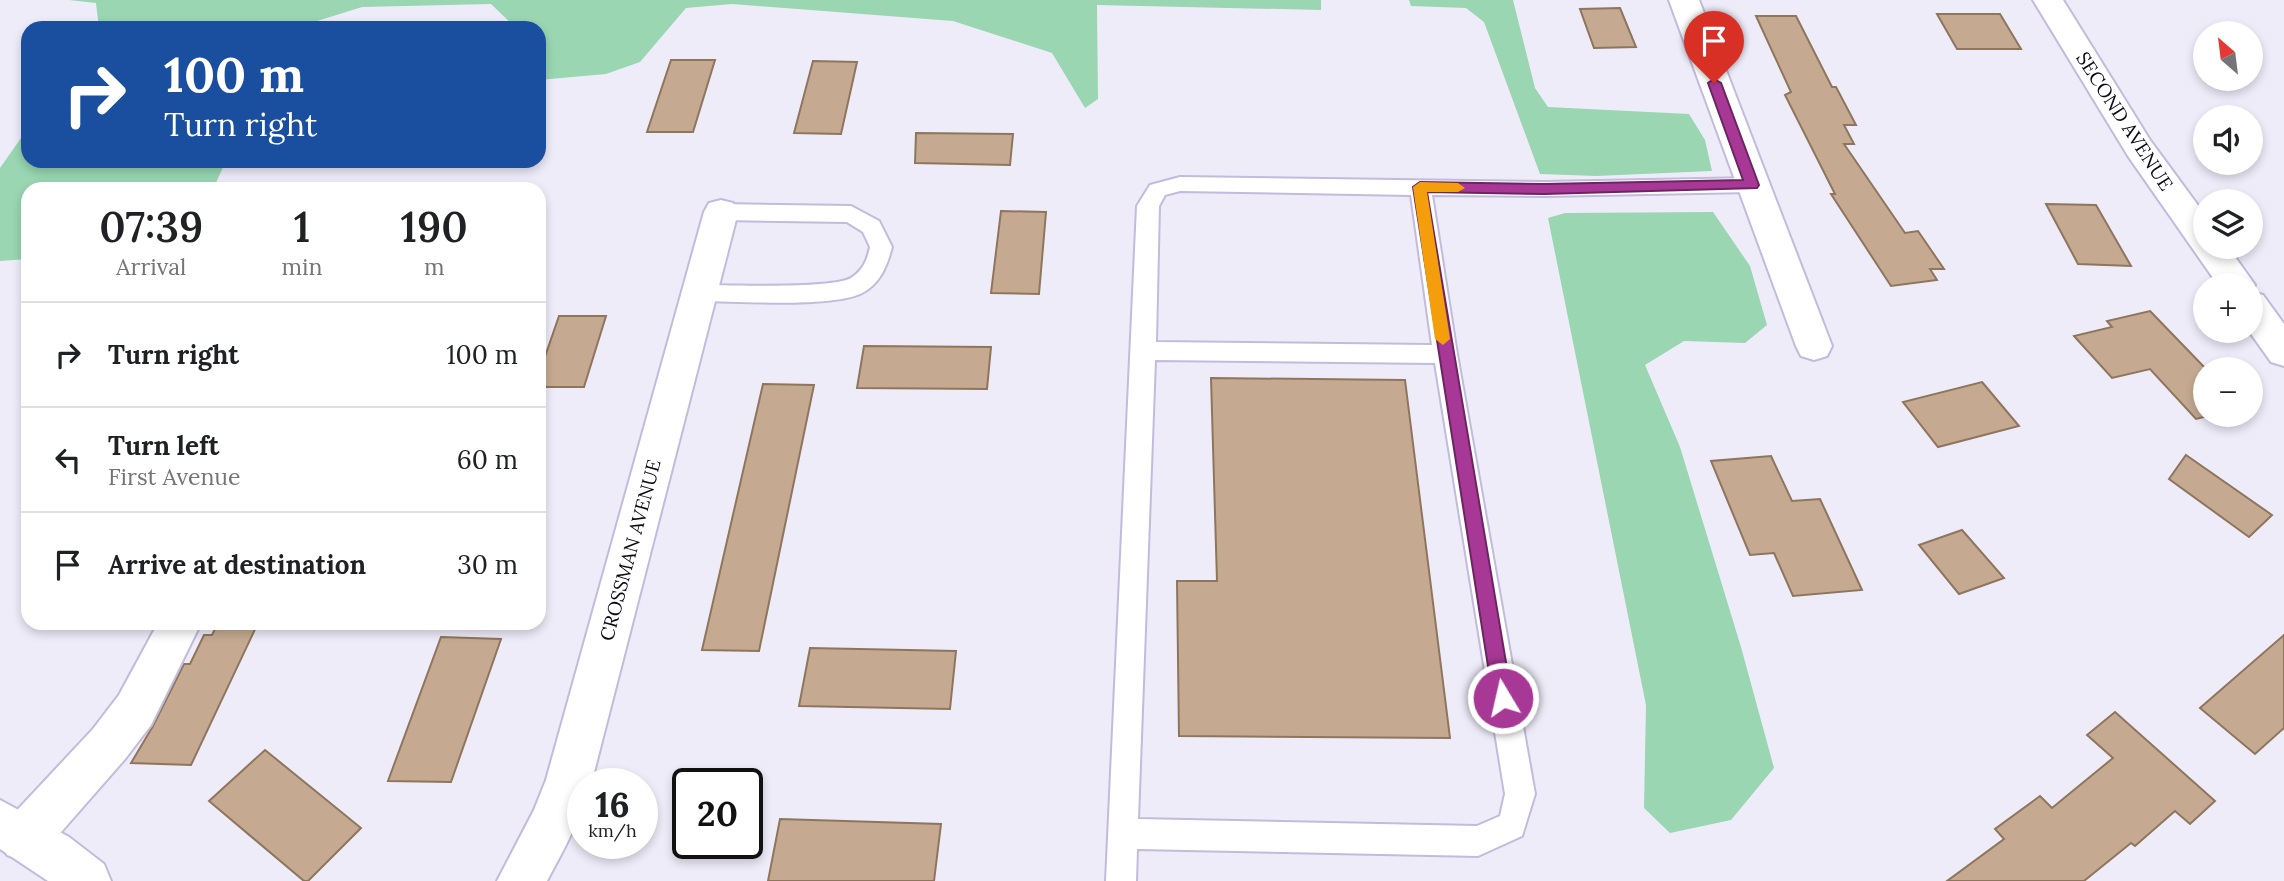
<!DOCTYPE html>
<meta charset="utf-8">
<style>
:root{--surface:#fff;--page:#f2f2f2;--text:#202124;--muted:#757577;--line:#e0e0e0}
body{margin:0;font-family:Lora,serif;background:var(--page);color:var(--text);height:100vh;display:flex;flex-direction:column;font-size:26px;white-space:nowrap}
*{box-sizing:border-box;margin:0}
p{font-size:23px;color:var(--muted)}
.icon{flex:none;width:38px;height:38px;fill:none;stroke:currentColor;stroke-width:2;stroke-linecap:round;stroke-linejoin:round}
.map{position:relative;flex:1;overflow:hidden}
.details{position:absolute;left:21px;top:182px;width:525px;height:448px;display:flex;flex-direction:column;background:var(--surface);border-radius:21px;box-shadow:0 4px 10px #0003}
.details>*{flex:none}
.banner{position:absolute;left:21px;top:21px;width:525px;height:147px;border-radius:21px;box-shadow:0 4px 10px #0003;background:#1a4fa0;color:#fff;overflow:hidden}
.needle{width:46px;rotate:332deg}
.buttons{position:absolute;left:2193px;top:21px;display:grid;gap:14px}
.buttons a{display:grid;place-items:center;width:70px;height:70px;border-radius:50%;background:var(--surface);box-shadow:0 4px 10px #0003;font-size:35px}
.speed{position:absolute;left:567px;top:768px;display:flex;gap:14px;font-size:35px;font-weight:700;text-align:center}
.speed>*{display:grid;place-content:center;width:91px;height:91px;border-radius:50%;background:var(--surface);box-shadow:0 4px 10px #0003;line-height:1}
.speed small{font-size:18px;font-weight:400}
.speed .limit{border:4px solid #111;border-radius:10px;background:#fff;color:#111}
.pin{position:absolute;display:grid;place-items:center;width:60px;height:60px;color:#fff;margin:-72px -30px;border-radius:50% 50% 50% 0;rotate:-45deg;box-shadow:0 0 7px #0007}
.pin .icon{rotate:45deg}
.me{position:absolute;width:77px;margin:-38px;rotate:351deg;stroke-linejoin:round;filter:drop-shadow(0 0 5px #0008)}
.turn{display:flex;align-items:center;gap:24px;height:147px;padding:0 28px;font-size:32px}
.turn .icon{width:91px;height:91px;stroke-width:2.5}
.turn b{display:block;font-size:49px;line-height:60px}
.eta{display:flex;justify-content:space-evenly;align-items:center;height:119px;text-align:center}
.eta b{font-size:42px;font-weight:600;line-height:49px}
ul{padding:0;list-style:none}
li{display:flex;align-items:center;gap:21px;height:105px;padding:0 28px;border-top:2px solid var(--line)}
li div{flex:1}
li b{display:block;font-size:26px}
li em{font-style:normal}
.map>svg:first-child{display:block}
</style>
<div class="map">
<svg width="2284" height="881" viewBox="0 0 2284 881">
<rect width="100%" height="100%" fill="#efecfa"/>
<g fill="#99d6b1">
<path d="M69,0H1321V10L1097,5L1098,99L1085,108L1052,53L953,21L732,4L686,8L640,62L606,74L539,80V28H516L491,4L362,7L314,22L310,28H99L96,3Z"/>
<path d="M1409,0H1513L1535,88L1548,107L1689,114L1705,140L1712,171L1596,176L1540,174L1484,22L1466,8L1411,6Z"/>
<path d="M28,128V161H226L213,189H28V259L0,261V168Z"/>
<path d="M1713,212L1750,266L1767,325L1745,343L1684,341L1645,365L1680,447L1741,647L1774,768L1731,820L1670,833L1644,808L1646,705L1548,218L1565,213Z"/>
</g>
<g fill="#c5aa91" stroke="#8e755d" stroke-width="2">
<path d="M1620,8L1636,47L1594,48L1580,9Z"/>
<path d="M1937,14H2000L2021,49H1957Z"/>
<path d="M1756,16H1796L1832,87H1836L1856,125H1844L1854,144H1844L1905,233L1918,231L1944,269H1930L1937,280L1891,286L1831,194H1835L1785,95L1791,92Z"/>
<path d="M671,60H715L693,132H647Z"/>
<path d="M813,61L857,62L841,134L794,133Z"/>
<path d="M916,133L1013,134L1010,165L915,163Z"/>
<path d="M2046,204L2096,205L2131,266L2078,264Z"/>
<path d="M1001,211L1046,212L1039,294L991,293Z"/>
<path d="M2150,311L2206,369L2205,415H2212L2196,419L2150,369L2112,378L2074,336L2112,327L2107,321Z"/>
<path d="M559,316H606L584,387H539V374Z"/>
<path d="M864,346L991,347L987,389L857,388Z"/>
<path d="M1211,378L1405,380L1450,738L1179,736L1177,581H1217Z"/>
<path d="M1982,382L2019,426L1938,447L1903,402Z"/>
<path d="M763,384L814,385L759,651L702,650Z"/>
<path d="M2186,455L2272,515L2249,537L2169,479Z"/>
<path d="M1771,456L1792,501L1820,499L1862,590L1793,596L1774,553L1750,555L1711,461Z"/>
<path d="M1962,530L2004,578L1959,594L1919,545Z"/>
<path d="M218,623H258L191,765L131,763L153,726L184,664H190L204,635H212Z"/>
<path d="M2284,635V728L2255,754L2200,708Z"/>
<path d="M441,637L501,639L451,782L388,781Z"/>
<path d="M810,648L956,651L950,709L799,706Z"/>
<path d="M2115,712L2215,801L2190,824L2175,811L2135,846L2131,843L2084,881H1947L2004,839L1995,829L2040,796L2052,808L2113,758L2087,735Z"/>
<path d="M265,750L361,828L308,881H304L209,801Z"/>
<path d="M780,819L941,824L934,881H768Z"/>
</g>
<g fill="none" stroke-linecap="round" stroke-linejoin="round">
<g stroke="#c2bbdc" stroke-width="4">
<g id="service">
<path d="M1180,177L1544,182L1752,178L1759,180L1763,185L1759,190L1752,192L1544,196L1432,195L1457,354L1535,794L1522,836L1478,856L1137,849L1136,881H1106L1137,206L1150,185ZM1180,191L1411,195L1432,345L1156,342L1159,206L1165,195ZM1155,360L1435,363L1505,794L1500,816L1477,826L1138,819Z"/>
<path d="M721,204L851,206L879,221L892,247C887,266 880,285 860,294C827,308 738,301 699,301L691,299L688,293L691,287L699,285C726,285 832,289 851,278C863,270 867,261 870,247L863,232L847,222L721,220L713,217L710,212L713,207Z"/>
</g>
</g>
<g stroke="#c2bbdc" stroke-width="4">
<g id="minor">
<path d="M1669,0H1699L1832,346L1827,356L1814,360L1801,356L1796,346Z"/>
<path d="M2033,0H2063L2150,140L2205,215V247H2228L2255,285L2251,292L2263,295L2284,324V366L2271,362L2249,331L2250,285H2218L2128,156Z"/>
<path d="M721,200L733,203L738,212L592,780L590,784H583C583,820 563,850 547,881H497L534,810L546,780L704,212L709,203Z"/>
<path d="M158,623H201L151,725L125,759L41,855L24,861L7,855L1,838L7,821L93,729L119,695Z"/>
</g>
</g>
<g stroke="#c2bbdc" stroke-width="4">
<path id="secondary" d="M0,800L69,837L104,864L111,881H48L0,849Z"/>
</g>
<use href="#service" fill="#fff" fill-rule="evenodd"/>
<use href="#minor" fill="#fff" fill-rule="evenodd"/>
<use href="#secondary" fill="#fff" fill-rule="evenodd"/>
</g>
<path fill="#a73896" stroke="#6d2462" stroke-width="2" d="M1714,79L1721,83L1759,185L1757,188L1544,194L1427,192L1512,698L1509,704L1503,707L1496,704L1493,698L1413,187L1420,182L1544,184L1743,180L1708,83Z"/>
<path fill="#f59e0b" d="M1420,182L1458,183L1465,188L1458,192H1427L1450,339L1443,345L1435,339L1413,187Z"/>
<g text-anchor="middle" stroke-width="5" stroke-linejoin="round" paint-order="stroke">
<g font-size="19" fill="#0c0914" stroke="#fff">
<text transform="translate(2125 121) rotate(57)" y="7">SECOND AVENUE</text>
<text transform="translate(630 550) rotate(-75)" y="7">CROSSMAN AVENUE</text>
</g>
</g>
</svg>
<div class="buttons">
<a><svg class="needle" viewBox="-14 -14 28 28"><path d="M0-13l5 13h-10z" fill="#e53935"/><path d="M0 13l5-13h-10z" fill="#757577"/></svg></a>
<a><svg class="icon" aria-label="sound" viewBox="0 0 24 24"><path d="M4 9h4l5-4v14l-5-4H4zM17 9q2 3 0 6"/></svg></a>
<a><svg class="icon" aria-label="layers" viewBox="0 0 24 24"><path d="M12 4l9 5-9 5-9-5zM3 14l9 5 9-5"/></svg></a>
<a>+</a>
<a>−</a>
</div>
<div class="speed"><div>16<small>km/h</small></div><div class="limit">20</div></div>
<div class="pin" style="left:1714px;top:83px;background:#d93025"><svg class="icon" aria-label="arrive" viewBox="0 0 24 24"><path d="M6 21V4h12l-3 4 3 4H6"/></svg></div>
<svg class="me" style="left:1503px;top:698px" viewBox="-20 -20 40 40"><circle r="17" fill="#a73896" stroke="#fff" stroke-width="3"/><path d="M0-11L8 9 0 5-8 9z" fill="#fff"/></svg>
<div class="banner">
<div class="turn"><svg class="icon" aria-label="right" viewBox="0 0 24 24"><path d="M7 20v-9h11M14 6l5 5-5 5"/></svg><div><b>100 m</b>Turn right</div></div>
</div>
<section class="details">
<div class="eta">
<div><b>07:39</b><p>Arrival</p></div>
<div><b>1</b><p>min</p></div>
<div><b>190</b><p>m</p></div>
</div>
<ul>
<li><svg class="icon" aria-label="right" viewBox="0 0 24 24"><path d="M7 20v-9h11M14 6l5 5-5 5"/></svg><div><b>Turn right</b></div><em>100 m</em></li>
<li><svg class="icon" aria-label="left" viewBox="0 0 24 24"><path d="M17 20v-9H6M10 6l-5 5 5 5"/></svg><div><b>Turn left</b><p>First Avenue</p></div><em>60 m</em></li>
<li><svg class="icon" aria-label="arrive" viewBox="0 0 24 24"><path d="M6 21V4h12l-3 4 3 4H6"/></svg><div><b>Arrive at destination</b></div><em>30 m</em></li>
</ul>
</section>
</div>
